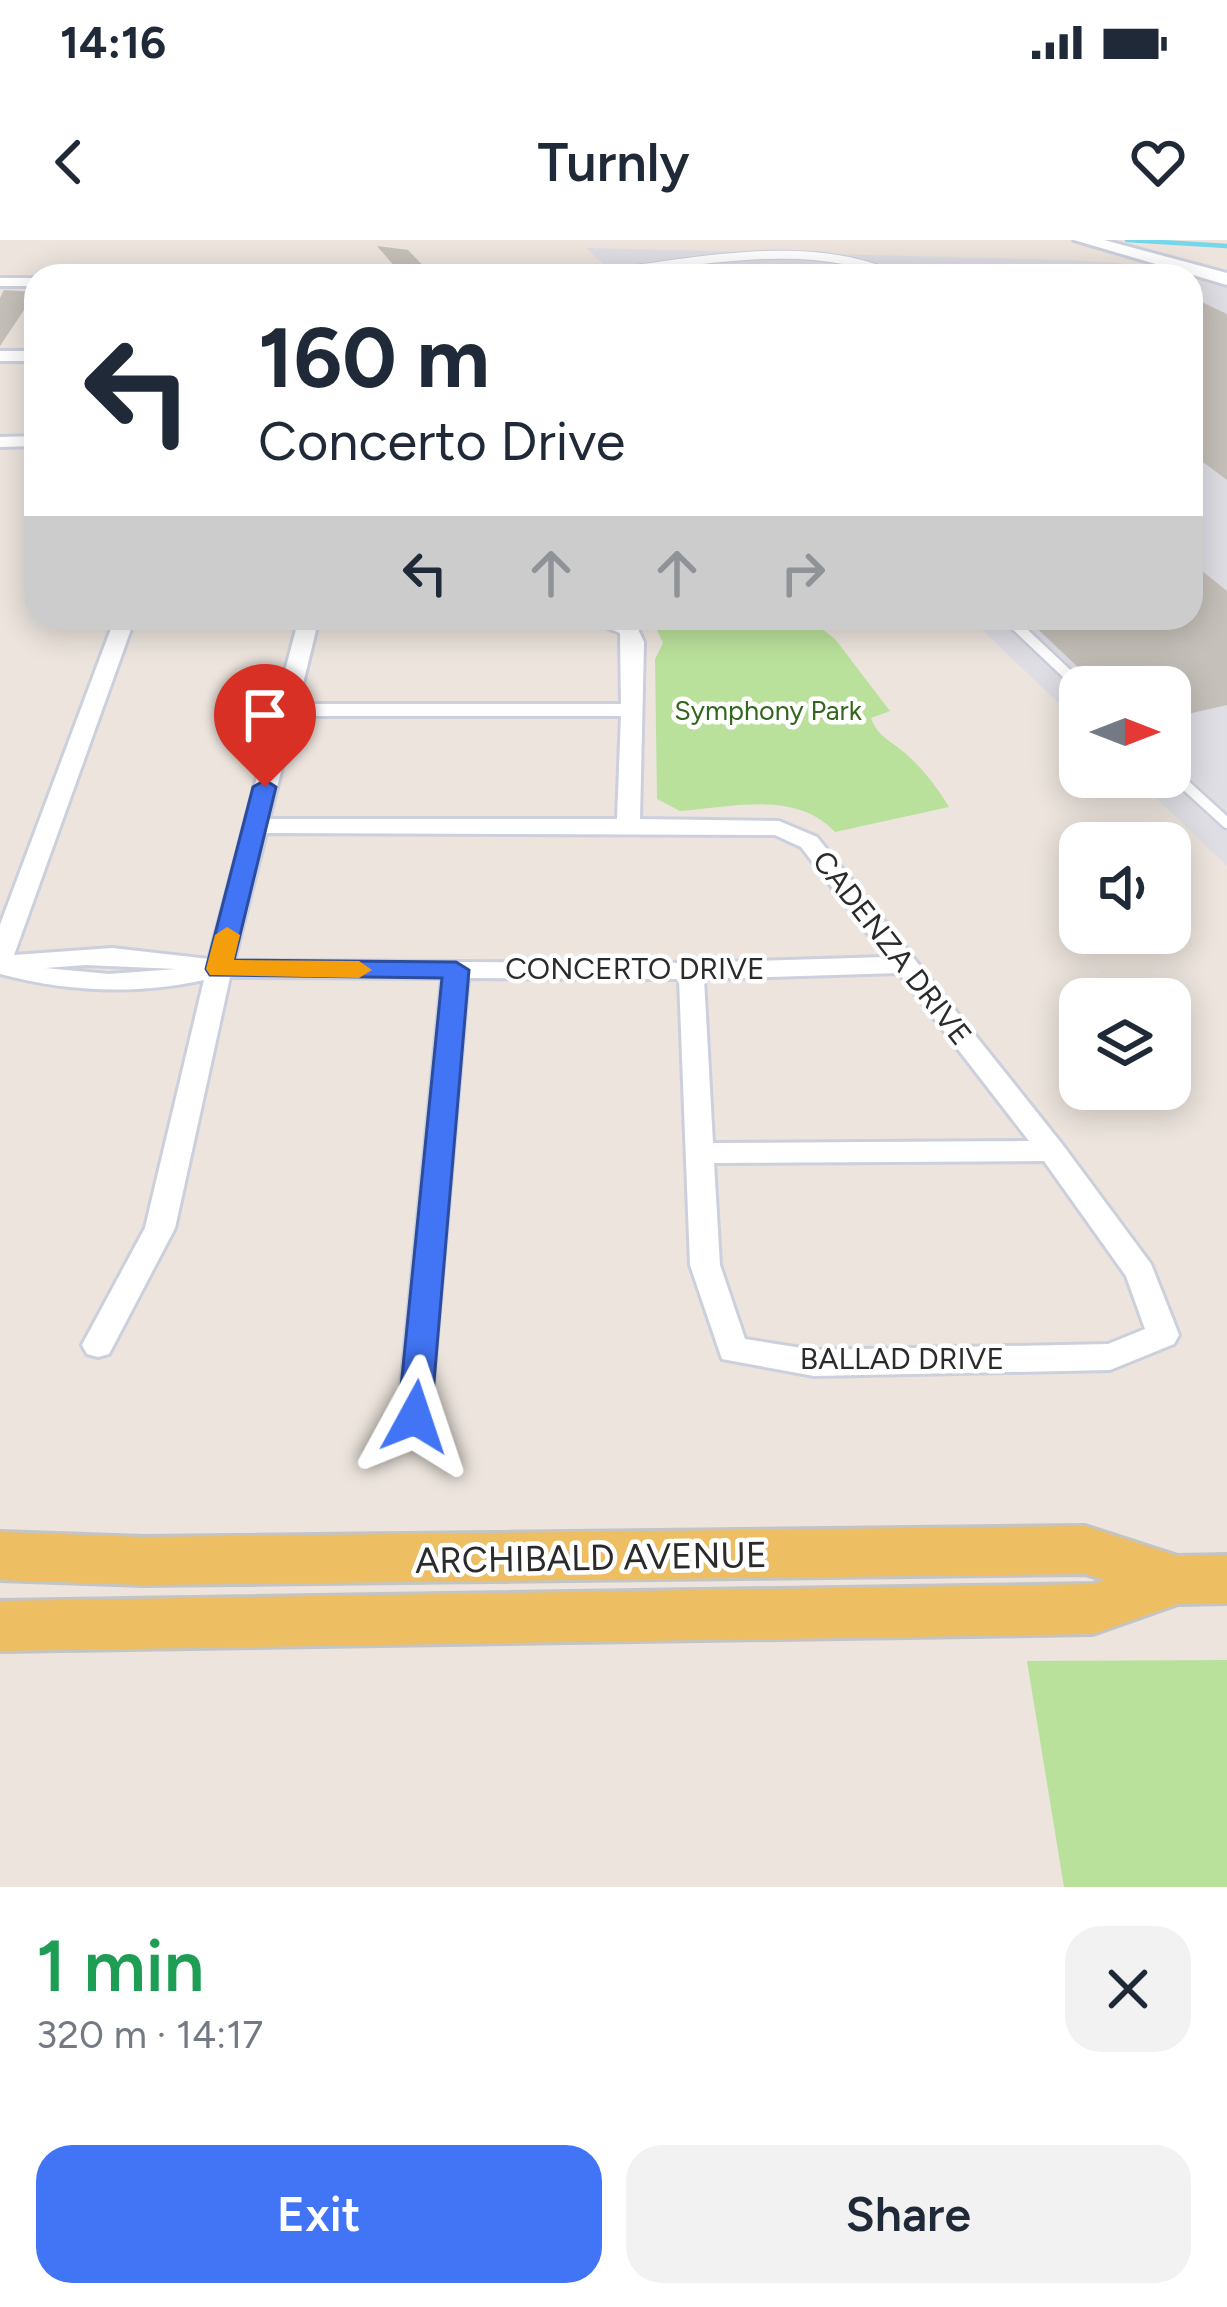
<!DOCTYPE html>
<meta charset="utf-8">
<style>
:root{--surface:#fff;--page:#f2f2f3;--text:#1f2937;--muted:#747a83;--accent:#4275f5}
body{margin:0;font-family:Figtree,sans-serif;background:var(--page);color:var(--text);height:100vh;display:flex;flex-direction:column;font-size:45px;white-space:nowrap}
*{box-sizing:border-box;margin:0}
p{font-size:39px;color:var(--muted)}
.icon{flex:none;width:66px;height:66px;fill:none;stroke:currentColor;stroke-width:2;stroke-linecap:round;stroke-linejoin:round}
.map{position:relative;height:1647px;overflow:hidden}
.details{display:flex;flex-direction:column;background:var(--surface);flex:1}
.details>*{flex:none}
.guide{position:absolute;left:24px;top:24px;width:1179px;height:366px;border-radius:36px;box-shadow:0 6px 30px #0003;background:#fff;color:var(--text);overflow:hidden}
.needle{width:78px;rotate:90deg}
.controls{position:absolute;left:1059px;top:426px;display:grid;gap:24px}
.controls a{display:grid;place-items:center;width:132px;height:132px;border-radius:24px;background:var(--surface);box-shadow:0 6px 30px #0003;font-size:60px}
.pin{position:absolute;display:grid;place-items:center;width:102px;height:102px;color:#fff;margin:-123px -51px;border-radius:50% 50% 50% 0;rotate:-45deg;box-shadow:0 0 12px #0007}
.pin .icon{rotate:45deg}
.me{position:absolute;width:132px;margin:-66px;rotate:5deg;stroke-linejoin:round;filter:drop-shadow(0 0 9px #0008)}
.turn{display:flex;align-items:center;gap:42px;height:252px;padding:0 36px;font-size:54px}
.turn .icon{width:156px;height:156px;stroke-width:2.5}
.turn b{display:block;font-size:84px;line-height:102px}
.lanes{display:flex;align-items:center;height:114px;padding:0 36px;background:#0003;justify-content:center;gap:60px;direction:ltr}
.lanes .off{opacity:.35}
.round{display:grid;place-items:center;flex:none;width:126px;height:126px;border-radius:36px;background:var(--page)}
.headline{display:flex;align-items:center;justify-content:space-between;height:204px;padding:0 36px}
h1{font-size:72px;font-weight:600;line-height:90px;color:#1e9e55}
.button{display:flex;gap:24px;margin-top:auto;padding:24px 36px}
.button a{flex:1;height:138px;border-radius:36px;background:var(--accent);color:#fff;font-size:48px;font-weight:600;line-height:138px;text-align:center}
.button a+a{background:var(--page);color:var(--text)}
.status{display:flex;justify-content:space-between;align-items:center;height:84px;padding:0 60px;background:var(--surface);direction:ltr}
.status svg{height:33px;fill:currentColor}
header{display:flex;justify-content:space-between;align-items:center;height:156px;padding:0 36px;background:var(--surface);font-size:54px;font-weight:600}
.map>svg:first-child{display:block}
</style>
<div class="status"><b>14:16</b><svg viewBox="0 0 49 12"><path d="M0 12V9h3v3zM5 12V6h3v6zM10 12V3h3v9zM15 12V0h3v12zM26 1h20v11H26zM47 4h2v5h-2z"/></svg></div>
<header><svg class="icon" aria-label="back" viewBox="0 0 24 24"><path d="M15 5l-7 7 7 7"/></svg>Turnly<svg class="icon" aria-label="heart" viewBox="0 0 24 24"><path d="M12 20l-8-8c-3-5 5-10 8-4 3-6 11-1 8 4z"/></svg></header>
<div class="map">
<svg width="1227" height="1647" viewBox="0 0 1227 1647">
<rect width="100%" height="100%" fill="#ece4dd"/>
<g fill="#dfdee5">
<path d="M586,8L1067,20L1119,23L1177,36H616Z"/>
<path d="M1191,39L1227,47V626L1134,537H1170V447H1080V484L970,378H1191Z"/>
</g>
<g fill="#bae19c">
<path d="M808,378L835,399L890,471L871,478C878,497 890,500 905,513C923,529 937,547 949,567L835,592C796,550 732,567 680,571L657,559L655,419L663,403L652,379Z"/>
<path d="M1227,1420V1647H1064L1027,1421Z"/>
</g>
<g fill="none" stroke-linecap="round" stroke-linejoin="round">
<path stroke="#74d7eb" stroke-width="4.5" d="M1127,0L1227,6"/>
</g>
<g fill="#c5c0b9">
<path d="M377,6L408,10L433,36H403Z"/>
<path d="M4,50L36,52L0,106V58Z"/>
<path d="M1191,57L1227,74V240L1191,213Z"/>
<path d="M1191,322L1227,351V465L1170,478V447H1099L1026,378H1191Z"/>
</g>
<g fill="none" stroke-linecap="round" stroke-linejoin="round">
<g stroke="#ccd0dc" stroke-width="10">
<path id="service-far1" d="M642,36L635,29C719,18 816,0 896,36"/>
</g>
<g stroke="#ccd0dc" stroke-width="15">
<g id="service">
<path d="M1008,378L1081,447"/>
<path d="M1170,531L1227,583"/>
</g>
</g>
<g stroke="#ccd0dc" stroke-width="6">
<g id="minor">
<rect x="0" y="38" width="36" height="8"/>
<rect x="0" y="111" width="36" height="10"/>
<path d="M36,196V206L0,207V197Z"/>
<path d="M115,378H135L14,715L112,708L209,719L299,378H319L298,464H621L620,393L584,378H615L636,385L644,402L640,579L779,581L817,597L1062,904L1151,1024L1179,1095L1174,1104L1110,1130L814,1136L722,1119L690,1025L679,739L468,738L430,1177L426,1186L414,1190L402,1186L398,1177L442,738L230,737L175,988L109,1114L98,1117L87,1114L82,1105L145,988L204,740C135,755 68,752 0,734V685ZM295,476H621L617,579H269ZM266,593L775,595L801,607L886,717L691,723L234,721ZM86,725L176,729L109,734L45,728ZM899,733L1029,901L713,903L704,739ZM1044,921L1126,1036L1145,1089L1108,1104L814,1110L745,1099L720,1025L714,923Z"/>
</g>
</g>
<g stroke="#ccd0dc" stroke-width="6">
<path id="secondary" d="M1074,0H1104L1227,33V45Z"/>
</g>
<g stroke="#c4c4c4" stroke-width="6">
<path id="primary" d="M1085,1286L1178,1316L1227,1315V1363L1178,1364L1093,1394L0,1411V1361L1093,1344L1105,1340L1085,1334L143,1345L0,1340V1292L143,1297Z"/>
</g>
<use href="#service-far1" stroke="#fff" stroke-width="8"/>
<use href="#service" stroke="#fff" stroke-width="10"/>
<use href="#minor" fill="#fff" fill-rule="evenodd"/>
<use href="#secondary" fill="#fff" fill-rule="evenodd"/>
<use href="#primary" fill="#edbe62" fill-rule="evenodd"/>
</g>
<path fill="#4275f5" stroke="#2b4c9f" stroke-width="3" d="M265,540L276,547L234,720L456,722L469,730L431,1177L426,1186L415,1190L403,1186L398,1177L442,738L210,735L206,729L253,547Z"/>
<path fill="#f59e0b" d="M227,687L240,695L234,720L359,721L372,730L359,738L210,735L206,729L215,695Z"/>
<g text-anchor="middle" stroke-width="9" stroke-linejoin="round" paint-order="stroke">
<g font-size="27" fill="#33661c" stroke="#fff">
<text x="768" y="480">Symphony Park</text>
</g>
<g font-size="30" fill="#2b2b2b" stroke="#fff">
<text transform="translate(892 708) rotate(52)" y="10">CADENZA DRIVE</text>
<text x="635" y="739">CONCERTO DRIVE</text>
<text x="902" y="1129">BALLAD DRIVE</text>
</g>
<g font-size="36" fill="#2b2b2b" stroke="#fff">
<text transform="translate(591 1317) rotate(-1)" y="13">ARCHIBALD AVENUE</text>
</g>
</g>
</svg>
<div class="controls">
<a><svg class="needle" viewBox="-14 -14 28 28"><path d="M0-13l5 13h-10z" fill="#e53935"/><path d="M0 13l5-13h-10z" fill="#747a83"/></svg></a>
<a><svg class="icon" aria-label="sound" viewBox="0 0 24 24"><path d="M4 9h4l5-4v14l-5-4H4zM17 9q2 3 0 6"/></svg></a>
<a><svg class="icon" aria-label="layers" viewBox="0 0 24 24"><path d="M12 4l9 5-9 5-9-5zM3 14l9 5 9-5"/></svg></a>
</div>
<div class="pin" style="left:265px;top:547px;background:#d93025"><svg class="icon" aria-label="arrive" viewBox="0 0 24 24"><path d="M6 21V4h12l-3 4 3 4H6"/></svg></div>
<svg class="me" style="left:415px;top:1177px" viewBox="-20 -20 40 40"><path d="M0-17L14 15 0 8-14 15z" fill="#4275f5" stroke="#fff" stroke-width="4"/></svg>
<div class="guide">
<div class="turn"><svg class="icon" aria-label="left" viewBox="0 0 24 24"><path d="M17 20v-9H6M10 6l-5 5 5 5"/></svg><div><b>160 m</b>Concerto Drive</div></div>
<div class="lanes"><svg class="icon" aria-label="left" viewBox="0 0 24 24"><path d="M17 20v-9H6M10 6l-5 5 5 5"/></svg><svg class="icon off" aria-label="ahead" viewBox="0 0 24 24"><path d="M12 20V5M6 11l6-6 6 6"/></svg><svg class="icon off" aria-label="ahead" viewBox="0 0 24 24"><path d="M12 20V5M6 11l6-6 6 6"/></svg><svg class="icon off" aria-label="right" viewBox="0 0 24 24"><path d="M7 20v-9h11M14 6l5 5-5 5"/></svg></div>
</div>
</div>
<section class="details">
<div class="headline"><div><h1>1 min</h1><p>320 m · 14:17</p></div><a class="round"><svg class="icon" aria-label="close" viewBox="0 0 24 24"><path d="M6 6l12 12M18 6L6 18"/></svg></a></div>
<div class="button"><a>Exit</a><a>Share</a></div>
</section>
